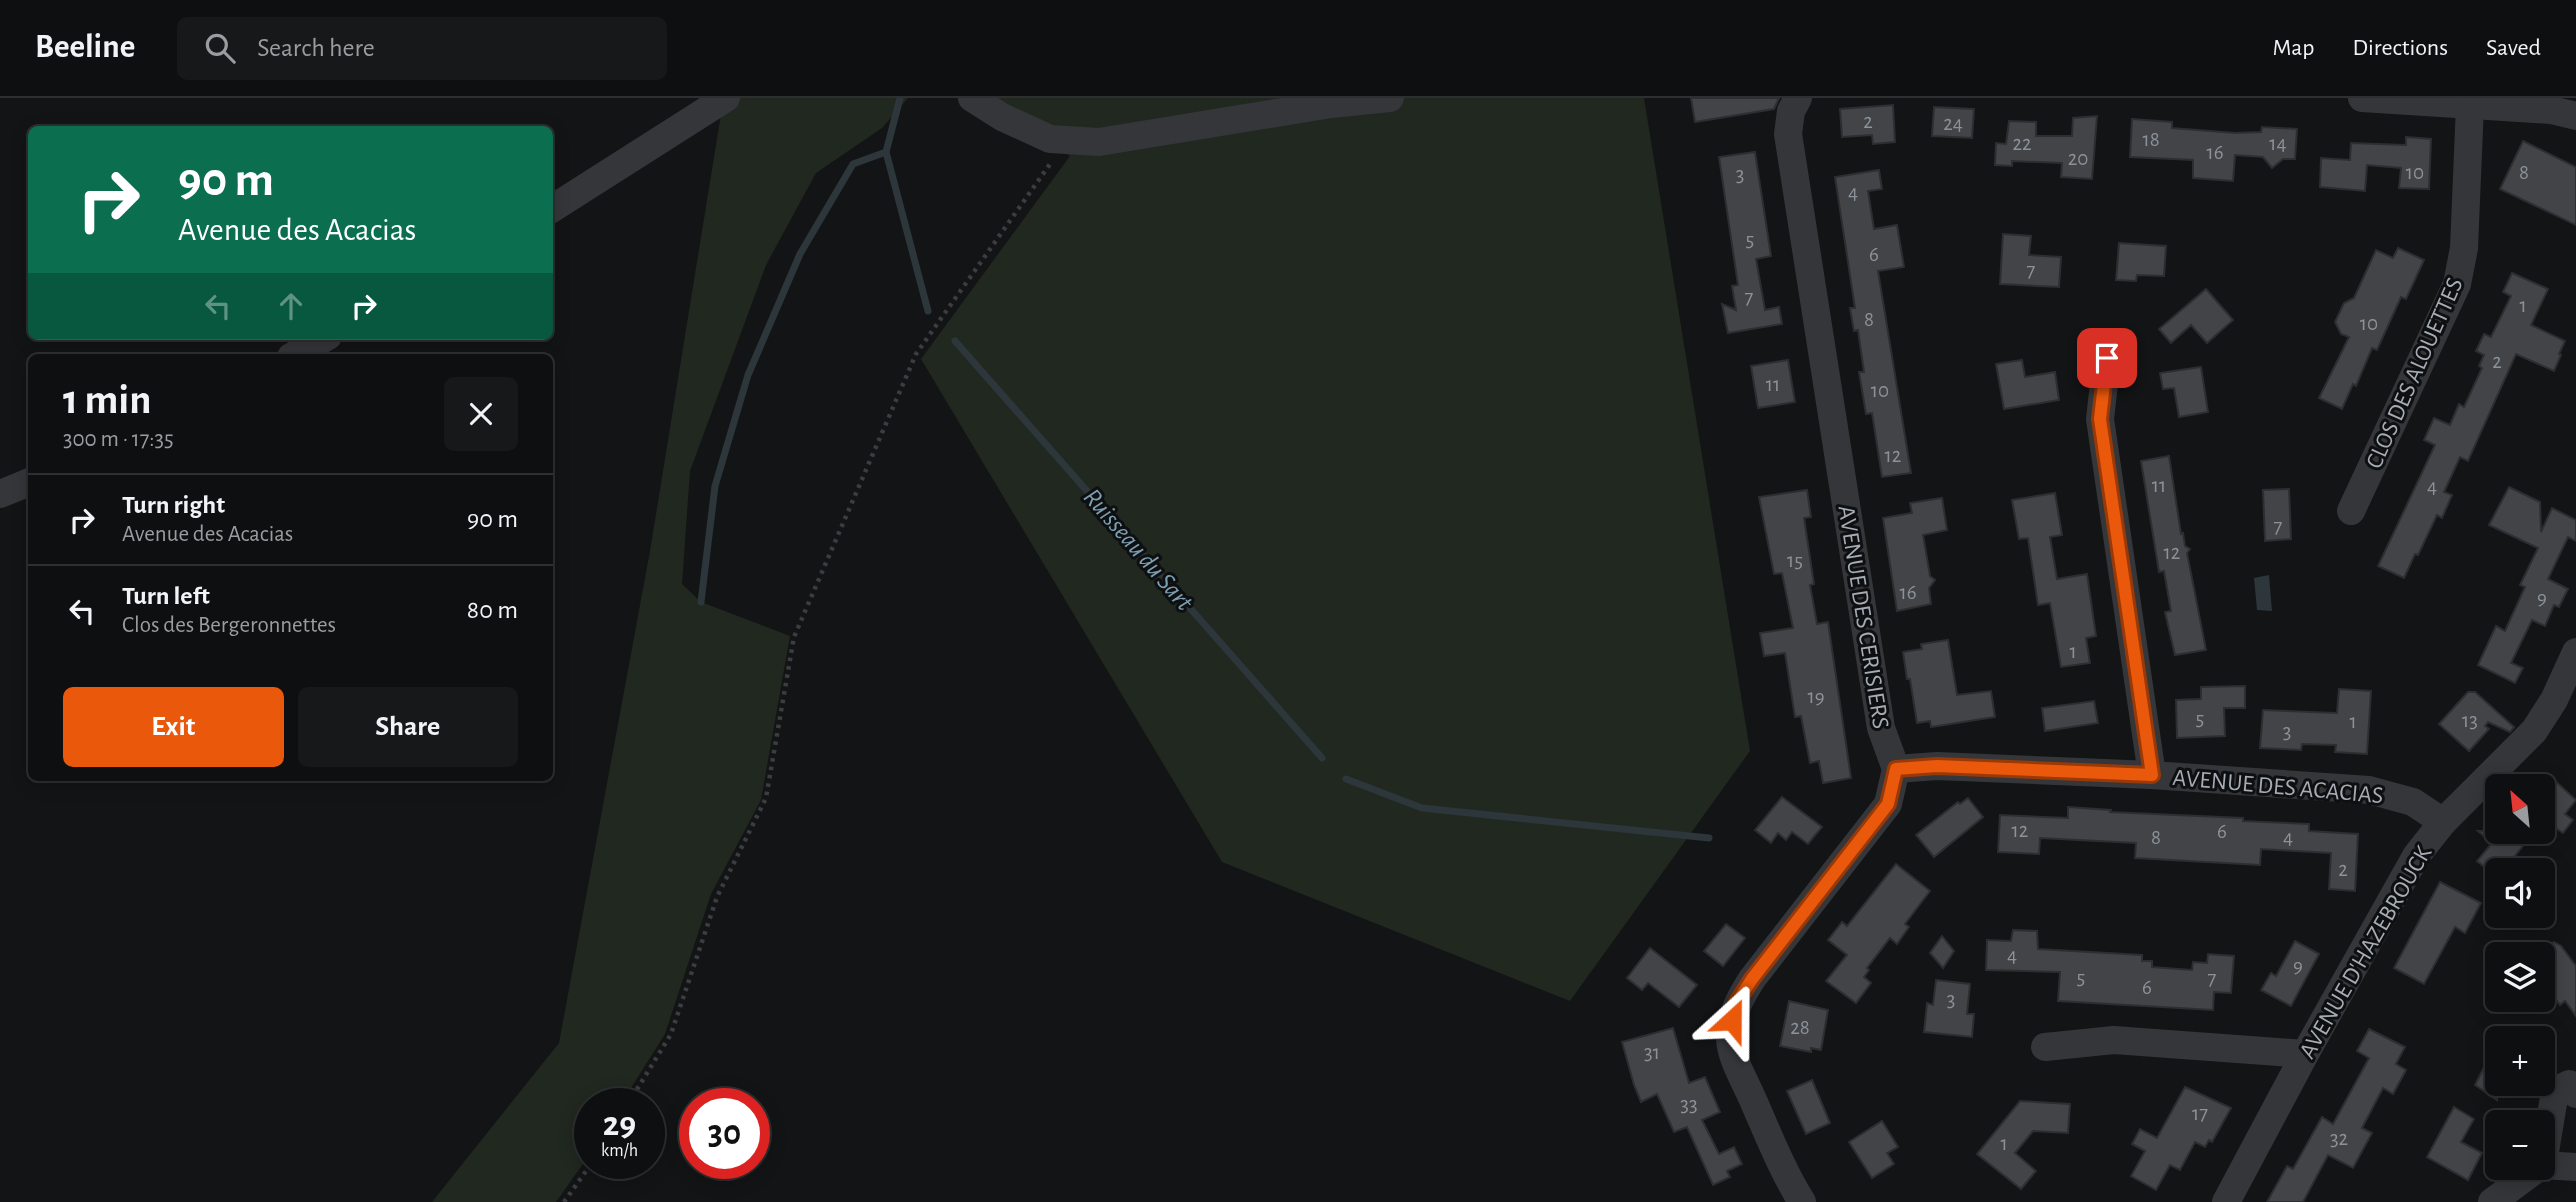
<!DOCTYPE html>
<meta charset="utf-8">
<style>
:root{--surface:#0e0f10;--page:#171819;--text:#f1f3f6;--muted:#9b9c9f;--line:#2e2f30;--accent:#ea580c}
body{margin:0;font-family:"Alegreya Sans",sans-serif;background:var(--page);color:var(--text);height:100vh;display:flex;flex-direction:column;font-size:26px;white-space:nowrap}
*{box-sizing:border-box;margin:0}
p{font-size:23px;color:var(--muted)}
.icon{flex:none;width:38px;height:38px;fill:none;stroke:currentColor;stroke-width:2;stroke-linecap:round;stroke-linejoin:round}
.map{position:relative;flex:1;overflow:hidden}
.sheet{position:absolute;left:28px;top:256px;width:525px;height:427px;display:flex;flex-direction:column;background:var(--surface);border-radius:10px;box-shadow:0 4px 18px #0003,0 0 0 2px var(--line)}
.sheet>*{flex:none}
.banner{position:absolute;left:28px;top:28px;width:525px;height:214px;border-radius:10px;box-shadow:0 4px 18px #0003,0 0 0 2px var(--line);background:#0b6e4f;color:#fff;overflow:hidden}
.needle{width:46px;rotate:333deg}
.buttons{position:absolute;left:2485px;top:676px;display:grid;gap:14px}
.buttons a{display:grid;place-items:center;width:70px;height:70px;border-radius:10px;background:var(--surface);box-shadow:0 4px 18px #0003,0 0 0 2px var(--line);font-size:35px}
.speed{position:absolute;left:574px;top:990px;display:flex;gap:14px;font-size:35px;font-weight:700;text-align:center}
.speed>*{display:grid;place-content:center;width:91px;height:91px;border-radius:50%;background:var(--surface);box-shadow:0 4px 18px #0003,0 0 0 2px var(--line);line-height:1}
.speed small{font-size:18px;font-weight:400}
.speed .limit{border:10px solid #d22;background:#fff;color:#111}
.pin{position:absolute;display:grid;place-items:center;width:60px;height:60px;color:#fff;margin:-30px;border-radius:14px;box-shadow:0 4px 10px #0006}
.me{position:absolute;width:77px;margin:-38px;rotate:24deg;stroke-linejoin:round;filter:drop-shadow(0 0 5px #0008)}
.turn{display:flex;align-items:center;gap:24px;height:147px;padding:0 35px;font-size:32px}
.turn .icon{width:91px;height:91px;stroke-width:2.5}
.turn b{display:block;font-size:49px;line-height:60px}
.lanes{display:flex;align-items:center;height:66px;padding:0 35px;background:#0003;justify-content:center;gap:35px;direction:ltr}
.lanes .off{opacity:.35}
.round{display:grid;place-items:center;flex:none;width:74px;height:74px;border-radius:10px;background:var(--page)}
.headline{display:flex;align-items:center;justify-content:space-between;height:119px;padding:0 35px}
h1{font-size:42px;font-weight:700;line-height:52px}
.button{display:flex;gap:14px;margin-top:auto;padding:14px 35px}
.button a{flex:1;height:80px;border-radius:10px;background:var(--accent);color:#fff;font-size:28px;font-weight:700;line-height:80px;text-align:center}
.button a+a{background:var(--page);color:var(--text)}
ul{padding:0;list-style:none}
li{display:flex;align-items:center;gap:21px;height:91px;padding:0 35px;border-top:2px solid var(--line)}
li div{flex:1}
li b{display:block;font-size:26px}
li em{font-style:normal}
header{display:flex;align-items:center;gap:42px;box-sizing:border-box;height:98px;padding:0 35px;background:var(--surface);border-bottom:2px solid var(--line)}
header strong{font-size:33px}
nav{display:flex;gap:38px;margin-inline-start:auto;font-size:24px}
.search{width:490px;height:63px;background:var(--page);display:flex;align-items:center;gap:18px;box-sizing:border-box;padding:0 24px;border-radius:10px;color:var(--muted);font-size:26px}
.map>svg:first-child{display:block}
</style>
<header>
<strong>Beeline</strong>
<div class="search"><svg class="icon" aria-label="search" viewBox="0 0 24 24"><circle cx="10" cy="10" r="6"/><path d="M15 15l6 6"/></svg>Search here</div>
<nav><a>Map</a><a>Directions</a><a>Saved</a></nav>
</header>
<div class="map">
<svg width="2576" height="1104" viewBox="0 0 2576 1104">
<rect width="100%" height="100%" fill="#131415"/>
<g fill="#202820">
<path d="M737,0H908L882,30L816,75L766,167L690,373L682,486L701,504L790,538L761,702L711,796L665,936L621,1006H590V1056L556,1104H432L559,945L650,453L722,10Z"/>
<path d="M984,0H1644L1750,653L1570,903L1222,764L921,261L1070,58Z"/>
</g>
<path fill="#2c363b" d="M2269,477L2272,513L2257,512L2254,480Z"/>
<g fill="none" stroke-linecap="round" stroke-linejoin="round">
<g stroke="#2c363b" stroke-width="7">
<path d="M900,0L886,54L928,213"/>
<path d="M955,243L1322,660"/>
<path d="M701,504L715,388L748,277L800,156L853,66L886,54"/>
<path d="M1346,681L1422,710L1709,740"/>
</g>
</g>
<g fill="#424448" stroke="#2d2e31" stroke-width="2">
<path d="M1691,0H1779L1774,11L1695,24Z"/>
<path d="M1893,7L1895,44L1873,46L1872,37L1842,39L1840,11Z"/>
<path d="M1934,9L1974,11L1972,40L1932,38Z"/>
<path d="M2097,18L2092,81L2061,79L2062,65L2012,63V68L1995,67L1996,45L2006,46L2009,23L2036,24V38H2072L2073,20Z"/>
<path d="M2132,21L2172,24V30L2235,35L2261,34L2262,29L2297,31L2295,61H2283L2272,70L2263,59L2235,57L2233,83L2193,80V62L2130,59Z"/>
<path d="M2406,39L2431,41L2429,91L2399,90L2401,70L2367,67L2365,93L2320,89L2321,60L2350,62L2351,45L2406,47Z"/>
<path d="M2523,43L2576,69V127L2500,91Z"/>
<path d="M1755,54L1771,158L1756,161L1765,212L1779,209L1782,226L1728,235L1722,206L1736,212L1732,188L1738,187L1719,59Z"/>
<path d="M1879,72L1882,91L1868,93L1874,131L1897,127L1904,169L1878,173L1911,375L1882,379L1872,315L1866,316L1859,274H1864L1858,232L1854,233L1850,210H1855L1835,79Z"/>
<path d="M2003,136L2031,138L2029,157L2061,159L2059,189L2000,186Z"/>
<path d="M2119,145L2166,148L2164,178L2137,177L2136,183L2116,182Z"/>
<path d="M2398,150L2424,162L2406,201L2401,199L2377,252L2372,250L2356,288L2353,286L2342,311L2319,300L2349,239L2341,236L2335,224L2344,205L2354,200L2376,152L2393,160Z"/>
<path d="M2512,175L2548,191L2531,227L2565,243L2559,256L2561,257L2554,273L2516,256L2468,363L2460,359L2444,394L2452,397L2442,420L2437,417L2418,457L2415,456L2404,480L2378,468L2435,347L2424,342L2434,320L2450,327L2459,306L2464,309L2482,270L2479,268L2484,257L2476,253L2484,236L2491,239L2511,198L2503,194Z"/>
<path d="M2206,191L2233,222L2207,245L2191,227L2171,245L2159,231Z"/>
<path d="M1788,262L1795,304L1758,310L1751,268Z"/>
<path d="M2022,262L2025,279L2055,274L2059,302L2004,311L1996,266Z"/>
<path d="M2201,269L2208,314L2179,319L2174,290L2163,291L2160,275Z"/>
<path d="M2169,358L2181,436L2183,435L2185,448L2190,451L2187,455L2206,552L2175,557L2165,514L2171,513L2164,473L2159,474L2141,363Z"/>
<path d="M2509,389L2540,404L2541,434L2552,410L2576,422V443L2568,439L2548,481L2568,491L2559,509L2554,507L2545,528L2532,522L2511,565L2523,570L2515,585L2478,567L2496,528L2505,533L2525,489L2520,487L2538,450L2489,427Z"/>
<path d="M2289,391L2291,441L2265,443L2263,392Z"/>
<path d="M1807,392L1811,419L1804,420L1814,486L1810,487L1817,526L1828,524L1851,680L1823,685L1819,663L1810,665L1801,618L1795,619L1785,555L1764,558L1760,535L1793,530L1782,475L1774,476L1759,399Z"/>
<path d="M2055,395L2062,437L2050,439L2057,481L2087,476L2096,538L2086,540L2090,565L2061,569L2050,505L2038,507L2028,440L2019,441L2012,402Z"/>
<path d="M1942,400L1947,432L1923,437L1930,478L1935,482L1929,490L1931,506L1897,513L1883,420L1912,415L1910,405Z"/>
<path d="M1948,542L1957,597L1991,593L1995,619L1931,629L1930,623L1917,625L1910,581H1907L1903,554L1922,551L1921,546Z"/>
<path d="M2245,588V610H2224L2225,638L2177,640L2176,602L2201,601V589Z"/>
<path d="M2339,591L2371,593L2367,656L2335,654L2336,647L2302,646L2301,652L2260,650L2263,612L2337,615Z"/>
<path d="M2468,594H2475L2514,629L2510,634L2488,624L2485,628L2489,631L2469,653L2439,626Z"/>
<path d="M2094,603L2098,625L2045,633L2042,610Z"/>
<path d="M2553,681L2576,702L2565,716L2573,722L2563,735L2554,729L2543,744V694Z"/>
<path d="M1782,699L1822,729L1808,746L1792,734L1786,742L1778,735L1771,745L1755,732Z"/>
<path d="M1968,700L1983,719L1934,759L1916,737L1958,704L1960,706Z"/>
<path d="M2068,709L2111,712L2110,714L2243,720V723L2309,726V733L2358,736L2355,793L2329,791L2331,755L2261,751L2260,767L2135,760L2136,745L2040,740L2039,756L1998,754L2000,717L2068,720Z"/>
<path d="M2478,733H2513L2526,744L2504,772H2497V779L2477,763L2492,745Z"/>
<path d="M1896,766L1930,793L1905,826L1909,829L1897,846L1890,840L1867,870L1869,872L1864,879L1871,885L1856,905L1826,883L1847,857L1828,842L1842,824L1847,828Z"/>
<path d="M2440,784L2481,805L2465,835L2455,829L2424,886L2394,870Z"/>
<path d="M1726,826L1745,840L1723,868L1704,853Z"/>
<path d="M2013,832L2037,833L2038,851L2142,857V863H2152V869L2192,872L2193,864L2207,865L2208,856L2234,858L2231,895L2214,894L2213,912L2058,903L2060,874L1986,872L1987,842L2011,843Z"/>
<path d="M1942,838L1954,853L1943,870L1930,855Z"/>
<path d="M2295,843L2319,856L2291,908L2261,892L2271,875L2276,878Z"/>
<path d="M2554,844L2561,848L2576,868V918L2565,903L2560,907L2543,884V852Z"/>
<path d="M1650,850L1697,887L1679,909L1648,885L1642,892L1627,880Z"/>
<path d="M1936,882L1970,886L1967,916H1974L1972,939L1924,934L1927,905L1933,907Z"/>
<path d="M1789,903L1828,912L1821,952L1811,950V954L1780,948Z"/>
<path d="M1673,930L1689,985L1705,979L1720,1014L1702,1022L1719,1056L1734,1049L1742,1066L1727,1073L1730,1079L1713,1087L1687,1029L1674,1034L1657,996L1641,1004L1634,987L1622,944Z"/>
<path d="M2369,931L2405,949L2396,966L2406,972L2393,996L2383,990L2362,1030L2372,1035L2353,1070L2328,1057L2303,1104H2267L2287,1068L2293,1071L2322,1019L2333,1026L2369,960L2357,953Z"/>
<path d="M2497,944V1002L2475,987Z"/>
<path d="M1812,982L1830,1025L1806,1036L1787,993Z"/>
<path d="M2185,989L2231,1010L2212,1044L2209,1042L2205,1049L2195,1044L2180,1072L2170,1067L2156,1092L2131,1078L2145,1053L2132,1046L2140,1031L2157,1040Z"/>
<path d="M2020,1003L2070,1006L2068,1035L2033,1033L2015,1055L2036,1073L2021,1091L1977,1056Z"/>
<path d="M2454,1009L2474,1021L2461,1044L2482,1055L2468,1082L2427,1059Z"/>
<path d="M1882,1023L1898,1049L1887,1055L1894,1066L1872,1080L1849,1044Z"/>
</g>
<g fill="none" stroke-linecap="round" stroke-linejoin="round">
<g stroke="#3b3d41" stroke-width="4.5" stroke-dasharray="3.5 5" stroke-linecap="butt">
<path d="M628,1006L671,936L717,799L766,700L794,539L916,256L1050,66"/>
<path d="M564,1104L591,1066"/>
</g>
<g stroke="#35363a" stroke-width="28">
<path d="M972,0L1002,19L1050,41L1099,44L1331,6L1390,0"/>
<path d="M1798,0L1791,13L1788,36L1881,630L1896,671L1888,706L1752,881C1740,900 1730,917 1730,941C1731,961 1745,983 1753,1002C1768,1036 1782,1072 1802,1104"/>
<path d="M2362,0L2551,12L2576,18"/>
<path d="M550,112L726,0"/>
<path d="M291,259L328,238"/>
<path d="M2107,259L2100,321L2152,677"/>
<path d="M0,396L32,383"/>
<path d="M2351,413L2457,186L2464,150L2470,7"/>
<path d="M1896,671L1937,668L2152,677L2369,692L2413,704L2443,724"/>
<path d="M2045,949L2114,942L2305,956"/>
<path d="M2543,1066L2555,993L2569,986L2576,996"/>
<path d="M2543,1067L2576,1069"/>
<path d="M2226,1104L2305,956L2416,758L2443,724L2534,633L2554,602L2576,554"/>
<path d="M2492,1104L2539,1069"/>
</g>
</g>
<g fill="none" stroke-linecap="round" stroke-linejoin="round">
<g stroke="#983908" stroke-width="18">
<path id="route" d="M1732,922L1737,904L1752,881L1888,706L1896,671L1937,668L2152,677L2100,321L2107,260"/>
</g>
<use href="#route" stroke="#ea580c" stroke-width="12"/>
</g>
<g text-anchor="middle" stroke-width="6" stroke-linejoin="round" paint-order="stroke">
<g font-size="21" fill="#8c929a">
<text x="1868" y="30">2</text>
<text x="1953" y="32">24</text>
<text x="2151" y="48">18</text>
<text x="2022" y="52">22</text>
<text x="2278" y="52">14</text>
<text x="2215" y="61">16</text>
<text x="2078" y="67">20</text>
<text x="2415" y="81">10</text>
<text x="2524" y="81">8</text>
<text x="1740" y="83">3</text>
<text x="1853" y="101">4</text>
<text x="1750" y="148">5</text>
<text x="1874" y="163">6</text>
<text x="2031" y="179">7</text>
<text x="1749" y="206">7</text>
<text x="2523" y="214">1</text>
<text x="1869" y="228">8</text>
<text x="2369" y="232">10</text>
<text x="2497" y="270">2</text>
<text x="1773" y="293">11</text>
<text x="1880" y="299">10</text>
<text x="1893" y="364">12</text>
<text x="2159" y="394">11</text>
<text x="2432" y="395">4</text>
<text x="2278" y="435">7</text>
<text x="2172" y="461">12</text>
<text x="1795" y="469">15</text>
<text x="1908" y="501">16</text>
<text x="2542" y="506">9</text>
<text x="2073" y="560">1</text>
<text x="1816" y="605">19</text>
<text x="2200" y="627">5</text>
<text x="2470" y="629">13</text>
<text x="2353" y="630">1</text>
<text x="2287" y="640">3</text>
<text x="2020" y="739">12</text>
<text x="2222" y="740">6</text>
<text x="2156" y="746">8</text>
<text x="2288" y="746">4</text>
<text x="2343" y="778">2</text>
<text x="2012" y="864">4</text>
<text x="2298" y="874">9</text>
<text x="2081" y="886">5</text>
<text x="2212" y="887">7</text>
<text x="2147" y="896">6</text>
<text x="1951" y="908">3</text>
<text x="1800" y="936">28</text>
<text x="1652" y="961">31</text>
<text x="1689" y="1013">33</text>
<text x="2200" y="1022">17</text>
<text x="2339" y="1047">32</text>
<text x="2004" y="1052">1</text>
</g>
<g font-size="24" fill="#a5acb5" stroke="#0e0f10">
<text transform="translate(2414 275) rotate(-66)" y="8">CLOS DES ALOUETTES</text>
<text transform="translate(1864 519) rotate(81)" y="8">AVENUE DES CERISIERS</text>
<text transform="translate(2278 688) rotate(5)" y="8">AVENUE DES ACACIAS</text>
<text transform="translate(2365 854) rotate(-60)" y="8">AVENUE D'HAZEBROUCK</text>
</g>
<g font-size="26" font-style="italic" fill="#7c9eb0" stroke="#0e0f10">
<text transform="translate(1139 451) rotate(49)" y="9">Ruisseau du Sart</text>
</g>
</g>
</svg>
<div class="buttons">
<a><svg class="needle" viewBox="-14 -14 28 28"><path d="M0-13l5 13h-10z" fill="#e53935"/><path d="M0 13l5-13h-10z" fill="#9b9c9f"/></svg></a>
<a><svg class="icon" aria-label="sound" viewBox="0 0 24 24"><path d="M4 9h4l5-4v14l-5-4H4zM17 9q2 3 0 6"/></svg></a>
<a><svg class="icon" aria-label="layers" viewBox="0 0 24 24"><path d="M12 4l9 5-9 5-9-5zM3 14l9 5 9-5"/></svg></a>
<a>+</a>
<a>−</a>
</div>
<div class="speed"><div>29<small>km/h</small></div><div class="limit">30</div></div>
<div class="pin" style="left:2107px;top:260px;background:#d93025"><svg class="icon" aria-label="arrive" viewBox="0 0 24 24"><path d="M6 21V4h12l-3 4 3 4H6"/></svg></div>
<svg class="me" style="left:1732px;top:922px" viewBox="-20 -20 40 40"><path d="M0-17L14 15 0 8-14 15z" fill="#ea580c" stroke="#fff" stroke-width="4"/></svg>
<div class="banner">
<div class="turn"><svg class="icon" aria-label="right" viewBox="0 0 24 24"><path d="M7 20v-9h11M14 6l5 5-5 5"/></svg><div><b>90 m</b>Avenue des Acacias</div></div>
<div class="lanes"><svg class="icon off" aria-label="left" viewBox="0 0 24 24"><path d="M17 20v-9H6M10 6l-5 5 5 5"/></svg><svg class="icon off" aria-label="ahead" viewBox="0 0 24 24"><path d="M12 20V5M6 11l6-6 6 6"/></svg><svg class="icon" aria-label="right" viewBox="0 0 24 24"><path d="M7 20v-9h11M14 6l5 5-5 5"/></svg></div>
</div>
<section class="sheet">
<div class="headline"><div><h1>1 min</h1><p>300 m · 17:35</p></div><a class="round"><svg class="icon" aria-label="close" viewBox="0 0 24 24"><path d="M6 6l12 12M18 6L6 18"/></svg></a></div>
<ul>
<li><svg class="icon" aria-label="right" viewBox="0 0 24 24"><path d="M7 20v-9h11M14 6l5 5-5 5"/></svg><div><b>Turn right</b><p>Avenue des Acacias</p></div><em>90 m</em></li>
<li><svg class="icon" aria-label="left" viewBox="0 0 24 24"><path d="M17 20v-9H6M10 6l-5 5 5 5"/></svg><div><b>Turn left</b><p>Clos des Bergeronnettes</p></div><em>80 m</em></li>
</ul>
<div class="button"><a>Exit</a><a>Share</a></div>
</section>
</div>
